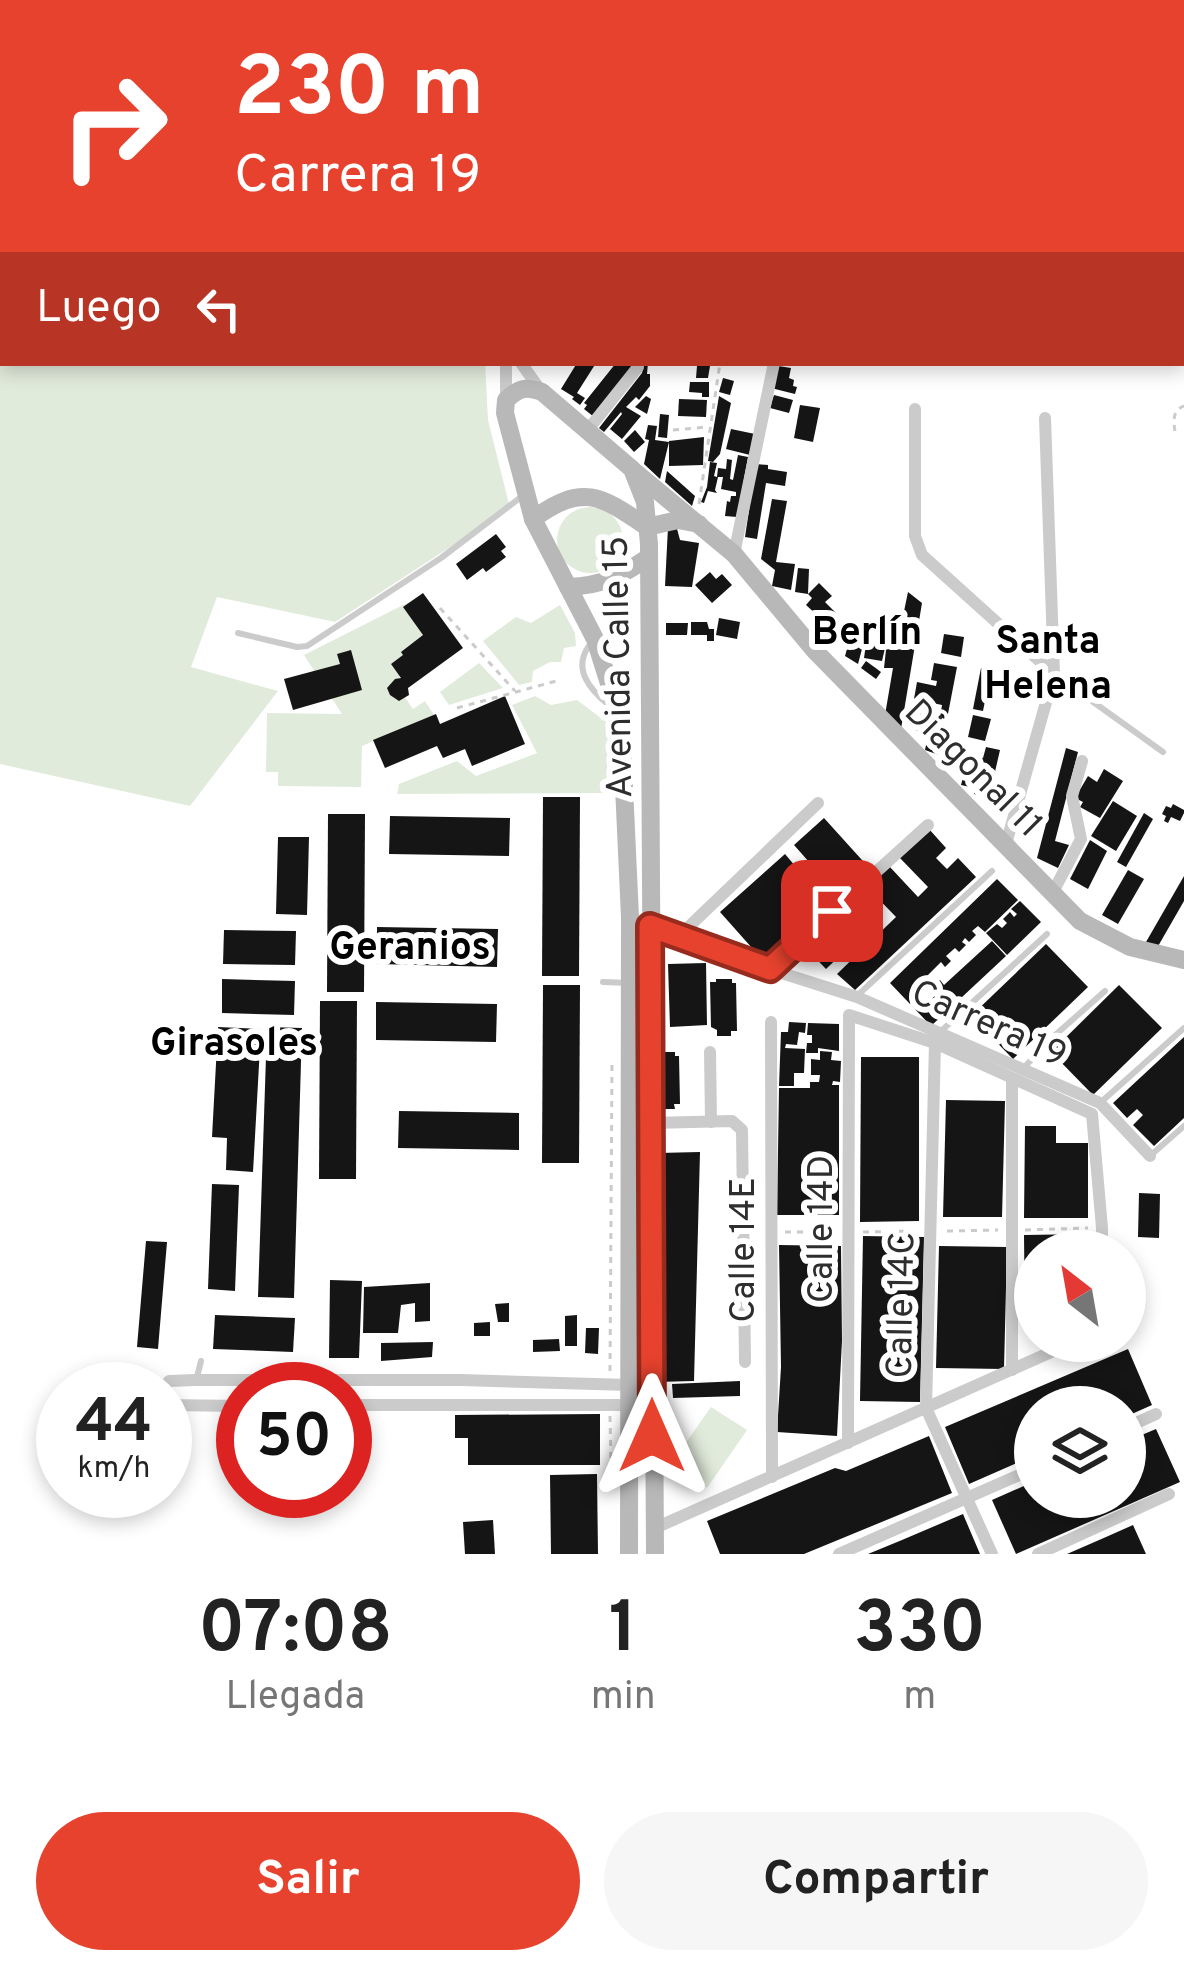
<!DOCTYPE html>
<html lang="es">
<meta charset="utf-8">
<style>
:root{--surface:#fff;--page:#f6f6f6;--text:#222;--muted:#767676;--accent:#e6422e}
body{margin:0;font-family:Overpass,sans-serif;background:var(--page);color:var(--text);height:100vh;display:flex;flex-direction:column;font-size:45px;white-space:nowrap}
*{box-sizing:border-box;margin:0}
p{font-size:39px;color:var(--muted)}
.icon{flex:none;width:66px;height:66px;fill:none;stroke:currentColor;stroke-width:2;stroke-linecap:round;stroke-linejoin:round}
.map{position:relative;height:1554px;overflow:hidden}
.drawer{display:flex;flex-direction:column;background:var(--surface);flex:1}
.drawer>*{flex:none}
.guide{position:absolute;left:0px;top:0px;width:1185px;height:366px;box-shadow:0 6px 18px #0003;background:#e6422e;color:#fff;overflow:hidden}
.needle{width:78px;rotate:329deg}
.tools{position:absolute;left:1014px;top:1230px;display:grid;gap:24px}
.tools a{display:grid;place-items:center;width:132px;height:132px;border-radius:50%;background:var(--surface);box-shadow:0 6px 18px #0003;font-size:60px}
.speed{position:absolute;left:36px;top:1362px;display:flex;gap:24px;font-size:60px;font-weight:700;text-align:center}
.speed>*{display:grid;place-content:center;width:156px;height:156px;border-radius:50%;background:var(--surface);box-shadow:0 6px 18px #0003;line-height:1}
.speed small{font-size:30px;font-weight:400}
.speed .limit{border:18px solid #d22;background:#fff;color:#111}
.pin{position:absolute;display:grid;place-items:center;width:102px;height:102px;color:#fff;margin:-51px;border-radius:24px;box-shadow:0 6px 18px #0006}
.me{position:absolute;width:132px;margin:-66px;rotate:0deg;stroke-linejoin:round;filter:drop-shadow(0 0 9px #0008)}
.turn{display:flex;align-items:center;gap:42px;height:252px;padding:0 36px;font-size:54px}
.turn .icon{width:156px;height:156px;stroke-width:2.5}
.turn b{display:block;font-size:84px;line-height:102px}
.then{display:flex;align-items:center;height:114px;padding:0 36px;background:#0003;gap:24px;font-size:45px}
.eta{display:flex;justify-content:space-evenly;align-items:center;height:204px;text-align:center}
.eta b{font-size:72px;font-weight:700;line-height:84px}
.cta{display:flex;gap:24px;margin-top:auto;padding:24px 36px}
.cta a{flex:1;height:138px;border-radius:72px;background:var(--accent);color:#fff;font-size:48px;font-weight:700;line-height:138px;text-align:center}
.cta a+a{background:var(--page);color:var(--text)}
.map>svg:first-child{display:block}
</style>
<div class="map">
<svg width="1184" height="1554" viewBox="0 0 1184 1554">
<rect width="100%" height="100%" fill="#fff"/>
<g fill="#e1ebdb">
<path d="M0,131H3V363H485L488,420L510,508L335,622L217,597L191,667L278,691L190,806L0,764Z"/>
<circle cx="590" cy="540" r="33"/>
<path d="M417,598L442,630L395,683L413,709L425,701L434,715L362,746L361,787L278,786V772H266L267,713L342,714L304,655Z"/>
<path d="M560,605L575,633L576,646L564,648L561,662H550L533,671L532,682L519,685L483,641L516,617L531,623Z"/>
<path d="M479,663L503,688L449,705L440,692Z"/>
<path d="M535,696L551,705L577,700L609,724L606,793L397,794L399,784L457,761L476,776L537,753L512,705Z"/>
<path d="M711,1407L747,1430L707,1488L671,1464Z"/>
</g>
<g fill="#151515">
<path d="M577,363H596L577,393L585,398L580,405L572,399L574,397L561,389Z"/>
<path d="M616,363H630L635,367L594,417L584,409L587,405L584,403Z"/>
<path d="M644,363H648L647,374H650V386L639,400L636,397L626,407L641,416L622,439L610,429L622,414L621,412L604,432L599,428L642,373Z"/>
<path d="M697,366H710L708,378H696Z"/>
<path d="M778,366L791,368L789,378L794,380L793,386L797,387L795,394L771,388Z"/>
<path d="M723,378L734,381L730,395L719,392Z"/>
<path d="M690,382H709V397H702V393L689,392Z"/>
<path d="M774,395L793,400L789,413L770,408Z"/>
<path d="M646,396L651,399L647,414L635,407Z"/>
<path d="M719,396L731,403L720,454L713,462L708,461Z"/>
<path d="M679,399L707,400L706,417L678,416Z"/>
<path d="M800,405L820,408L813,442L794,438Z"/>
<path d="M660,414L669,415L667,438L658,437Z"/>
<path d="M648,425L657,426L655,440L669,442L660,479L644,464L649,440L645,439Z"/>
<path d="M731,429L755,434L750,455L726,449Z"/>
<path d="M635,430L645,442L634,452L624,441Z"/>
<path d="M704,437L703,465L669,466V441Z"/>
<path d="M738,455L748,457L737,517L725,516L727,501L730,502L731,496H736V492L721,489L723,477H718L715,490L717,493L708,491L704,503L701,502L707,487L710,462L717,463L714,476L717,477L718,468L726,469L727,459L732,460L730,479L733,480Z"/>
<path d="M756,464L768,465V469L787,472L785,486L766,483L757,539L745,537Z"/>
<path d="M667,471L695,496L692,506L665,482Z"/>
<path d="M772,499L787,501L776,562L795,564L791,590L772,586L775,570L761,559Z"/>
<path d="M676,525L680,540L699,543L692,587L665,586L668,527Z"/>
<path d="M496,534L506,547L501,551L506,557L486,572L483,568L467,580L456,564Z"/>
<path d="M798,568L809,569L808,594L819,583L832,596L825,602L836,613L833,617L838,622L823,637L811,625L819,617L806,605L812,598L808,594L795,592Z"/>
<path d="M710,572L716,579L722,574L732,585L712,603L695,585Z"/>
<path d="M908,592L922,603L901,729L885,715L893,668H884L890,614H895L894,619L902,621Z"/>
<path d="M423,593L463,648L408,688L409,695L399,701L390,695L387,688L395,679L401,678L391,664L403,655L401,652L423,635L403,607Z"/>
<path d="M719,618L740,622L737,639L716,635Z"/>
<path d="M691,622H707L709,629H714V641H707V635H691Z"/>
<path d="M666,623H688L687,635H666Z"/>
<path d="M869,623L885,626L881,647L885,648L882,661L864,658Z"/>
<path d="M944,634L964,637L961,657L941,653Z"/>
<path d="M849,642L862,649L858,664L845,656Z"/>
<path d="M351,650L362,690L293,710L284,679L340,664L337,654Z"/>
<path d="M866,661L881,672L876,679L861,668Z"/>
<path d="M934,663L957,667L947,719L940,718L942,705L914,699L917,682L936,686L937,681L931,680Z"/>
<path d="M981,668L990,677L1002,679L999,698L986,696L983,711L973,709Z"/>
<path d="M505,696L525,744L472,766L465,749L443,758L437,746L385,768L373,740L436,714L440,724Z"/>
<path d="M914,710L931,714L928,723L913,719L927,728L924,736L909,725Z"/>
<path d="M973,715L991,719L985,741L968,737Z"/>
<path d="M931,720L947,724L939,755L925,750Z"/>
<path d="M986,747L1000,750L989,798L974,794L975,788L961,785L969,755L983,758Z"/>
<path d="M1066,748L1078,752L1055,841L1069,845L1058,868L1037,858Z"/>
<path d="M1104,769L1123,781L1100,818L1080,807L1083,802L1075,798L1088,776L1097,782Z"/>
<path d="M543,797H580L579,976H542Z"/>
<path d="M1113,801L1137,816L1116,851L1091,836Z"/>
<path d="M1173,804L1184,810V813L1180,821L1171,817L1168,823L1164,821L1166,816L1162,814L1166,806L1171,808Z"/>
<path d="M1144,813L1153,819L1126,867L1117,862Z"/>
<path d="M328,814H365L364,992H327Z"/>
<path d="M390,816L510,818L509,856L389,854Z"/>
<path d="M824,818L871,870L767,965L720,912L785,854L807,880L817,871L794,845Z"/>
<path d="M929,829L946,848L936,858L947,869L958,858L976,877L855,990L837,974L896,917L867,887L889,866L918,897L928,887L899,857Z"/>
<path d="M278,837H309L307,915L276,914Z"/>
<path d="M1090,840L1107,851L1088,889L1070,879Z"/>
<path d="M1128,870L1144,879L1118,924L1102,915Z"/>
<path d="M1184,876V901L1157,948L1146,942Z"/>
<path d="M997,879L1018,900L985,932L978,926L972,931L976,935L969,942L965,938L962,942L966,945L959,952L955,948L946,956L951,961L945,967L941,962L913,990L918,995L910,1004L890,983Z"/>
<path d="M859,895L881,919L858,939L837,916Z"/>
<path d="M1020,901L1041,922L1007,955L986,933L997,924L1002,928L1007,923L1003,919L1010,912L1014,917L1017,914L1011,909Z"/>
<path d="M828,924L849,947L826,969L804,946Z"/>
<path d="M377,927L498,929L497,967L377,964Z"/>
<path d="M224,930L296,931L295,965L223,964Z"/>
<path d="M992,941L1006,956L931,1026L912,1006L920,997L926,1004L938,993L932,987L940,980L944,985Z"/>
<path d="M1046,944L1088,987L1013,1059L971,1016Z"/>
<path d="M706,963L707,1025L670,1027L668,964Z"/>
<path d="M222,979L295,981L294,1015L222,1013Z"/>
<path d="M716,979H732V983H736L737,1031H731V1036H717V1030L711,1027L710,982H716Z"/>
<path d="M543,985H580L579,1163H542Z"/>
<path d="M1119,985L1162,1028L1093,1095L1051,1052Z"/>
<path d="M320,1001H357L356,1179H319Z"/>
<path d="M376,1002L497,1004L496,1042L376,1040Z"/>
<path d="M789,1022L806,1023L805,1033L799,1032L797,1045L786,1044L785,1048L805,1049L804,1073H794V1086H779L781,1032H788Z"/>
<path d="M808,1023L839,1024V1051L818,1048V1053H806L807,1043H812V1035H807Z"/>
<path d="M218,1027L261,1029L253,1172L226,1170L227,1138L212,1137Z"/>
<path d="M267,1027L302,1028L294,1298L258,1297Z"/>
<path d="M1184,1037V1118L1154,1146L1133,1125L1143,1115L1137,1109L1127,1118L1113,1103Z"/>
<path d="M820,1051L832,1052L831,1060L841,1061L840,1082L833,1081L832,1085H839V1215H777L779,1088H810V1082H819L820,1075H811V1059L820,1060Z"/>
<path d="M659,1052H675V1056H679L680,1104H674L675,1109H660Z"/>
<path d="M861,1057H919V1221L860,1222Z"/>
<path d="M946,1100L1005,1101L1002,1217H943Z"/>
<path d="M399,1111L519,1113V1150L398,1148Z"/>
<path d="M1025,1126H1056V1143H1088V1218H1024Z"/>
<path d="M700,1152L694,1381L655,1382L658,1153Z"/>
<path d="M212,1184L239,1185L235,1291L208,1289Z"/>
<path d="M1139,1193L1160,1194L1159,1238L1138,1237Z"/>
<path d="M1088,1234V1251H1035V1329H1025L1024,1235Z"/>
<path d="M863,1236L924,1237L920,1402L860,1401Z"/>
<path d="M146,1241L167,1242L158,1349L137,1347Z"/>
<path d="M779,1245L841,1246L842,1341L837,1436L777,1432L781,1367Z"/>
<path d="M939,1246L1007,1247L1004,1369L936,1368Z"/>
<path d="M330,1280L362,1281L359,1358H329Z"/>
<path d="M430,1283V1321L415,1322V1303L401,1305L398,1333H363L364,1287Z"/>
<path d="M509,1303V1322H498L495,1304Z"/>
<path d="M215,1315L295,1318L293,1352L213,1349Z"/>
<path d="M577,1315V1346H565V1316Z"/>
<path d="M490,1322V1336H474V1323Z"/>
<path d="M586,1328H599L598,1354L585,1353Z"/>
<path d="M559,1339L560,1351L533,1352V1340Z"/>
<path d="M433,1342L432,1357L381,1361V1343Z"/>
<path d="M1128,1349L1152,1405L1125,1417V1407H1035V1455L969,1484L945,1427Z"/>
<path d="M740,1381V1396L673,1398L672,1384Z"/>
<path d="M600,1414V1465H468V1438H455V1415Z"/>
<path d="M1156,1429L1180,1482L1016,1554L992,1500L1035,1481V1497H1125V1442Z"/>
<path d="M929,1436L952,1493L804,1554H720L707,1521L835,1468L846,1471Z"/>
<path d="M597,1474L598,1554H551L550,1475Z"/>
<path d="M963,1514L980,1554H868L902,1540Z"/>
<path d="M493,1520L495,1554H465L463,1522Z"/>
<path d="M1133,1525L1146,1554H1067L1106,1537Z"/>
</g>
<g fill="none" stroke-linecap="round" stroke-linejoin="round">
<g stroke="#cbcbcb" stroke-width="3" stroke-dasharray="6 6" stroke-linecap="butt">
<path d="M673,430L707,427"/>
<path d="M1175,431C1173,420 1173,410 1184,406"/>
<path d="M699,504L720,363"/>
<path d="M440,608L515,691"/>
<path d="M457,708L560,680"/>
<path d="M1025,1230L1088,1228"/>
<path d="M947,1231L998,1230"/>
<path d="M785,1232H836"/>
<path d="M863,1232L914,1231"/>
<path d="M610,1371L612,1062"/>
<path d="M610,1416L611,1461"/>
</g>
<g stroke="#cbcbcb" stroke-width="6">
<path d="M627,0L628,3"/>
<path d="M1150,0L1151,3"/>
<path d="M551,3L554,0"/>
<path d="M1182,53L1184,55"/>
<path d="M0,115H3"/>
<path d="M238,633L297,647L307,646L441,558L521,497"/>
<path d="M591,643C571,668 589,689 610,706"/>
<path d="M1057,676L1163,752"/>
<path d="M603,982L629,983"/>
<path d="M859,994L992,871"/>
<path d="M940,1032L1047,934"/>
<path d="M1023,1069L1045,1044L1105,991"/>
<path d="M1100,1103L1184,1028"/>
<path d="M1151,1155L1184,1126"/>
<path d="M197,1377L201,1361"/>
</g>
<g stroke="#cbcbcb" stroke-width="12">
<path d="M478,0L479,3"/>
<path d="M1182,104H1184"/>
<path d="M1182,167H1184"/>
<path d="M1182,238H1184"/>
<path d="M1182,259L1184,267"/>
<path d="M1182,337H1184"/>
<path d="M506,363V400"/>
<path d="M521,363L541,391"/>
<path d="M915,409V536L922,555L1054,674"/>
<path d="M587,431L638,367"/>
<path d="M734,554L774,363"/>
<path d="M1006,844L1054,674L1045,418"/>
<path d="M1053,892L1081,839L1072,796L1082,761"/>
<path d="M650,926L769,969L857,997L1100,1103L1150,1156"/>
<path d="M678,937L818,803"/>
<path d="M769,969L928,825"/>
<path d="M771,1022L772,1477"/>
<path d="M935,1043L926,1408L992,1554"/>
<path d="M710,1052L711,1122"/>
<path d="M651,1123L732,1121L742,1130L745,1362"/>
<path d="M1012,1370V1079"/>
<path d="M163,1389L169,1381L195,1380H461L629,1385"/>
<path d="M165,1405L243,1406"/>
<path d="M345,1405H629"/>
<path d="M1125,1428L1156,1414"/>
<path d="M848,1443L849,1015L935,1043L1092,1114L1102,1228V1251"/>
<path d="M655,1528L1076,1341"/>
<path d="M839,1554L1035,1468"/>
<path d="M1038,1554L1169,1494"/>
</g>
<g stroke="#b8b8b8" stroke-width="18">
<path d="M635,472L734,554L815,651L1080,921L1130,947L1184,960"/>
<path d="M533,519C583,483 600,495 647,527L678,520L699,524"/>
<path d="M568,587C605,585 619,577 649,557"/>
<path d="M629,1554L630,917L622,743L618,712L595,639L533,519L505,413L506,400C519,388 525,386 542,392L632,469L645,502L649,544L655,1554"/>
</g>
</g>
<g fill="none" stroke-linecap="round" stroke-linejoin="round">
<g stroke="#962b1e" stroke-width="30">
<path id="route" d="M652,1436L650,926L770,969L832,911"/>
</g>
<use href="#route" stroke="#e6422e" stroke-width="21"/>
</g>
<g text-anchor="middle" stroke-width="12" stroke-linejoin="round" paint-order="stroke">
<g font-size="36" fill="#2e2e2e" stroke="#fff">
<text transform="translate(616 667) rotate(-91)" y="13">Avenida Calle 15</text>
<text transform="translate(975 767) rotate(45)" y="13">Diagonal 11</text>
<text transform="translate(990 1022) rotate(24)" y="13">Carrera 19</text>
<text transform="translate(819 1229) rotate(-90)" y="13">Calle 14D</text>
<text transform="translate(741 1250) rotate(-90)" y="13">Calle 14E</text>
<text transform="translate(899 1305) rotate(-89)" y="13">Calle 14C</text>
</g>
<g font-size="39" font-weight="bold" fill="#000" stroke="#fff">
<text x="867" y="644">Berlín</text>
<text x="1048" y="653">Santa<tspan x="1048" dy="45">Helena</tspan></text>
<text x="410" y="959">Geranios</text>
<text x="234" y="1055">Girasoles</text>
</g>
</g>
</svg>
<div class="tools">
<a><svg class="needle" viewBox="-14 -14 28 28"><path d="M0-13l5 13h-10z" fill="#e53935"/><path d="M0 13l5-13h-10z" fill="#767676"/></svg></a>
<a><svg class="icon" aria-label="layers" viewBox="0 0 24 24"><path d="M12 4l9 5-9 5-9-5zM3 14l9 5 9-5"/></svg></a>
</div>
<div class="speed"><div>44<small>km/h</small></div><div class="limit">50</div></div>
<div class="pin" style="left:832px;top:911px;background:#d93025"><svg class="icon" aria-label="arrive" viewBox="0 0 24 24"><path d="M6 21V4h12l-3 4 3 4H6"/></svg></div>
<svg class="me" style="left:652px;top:1436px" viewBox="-20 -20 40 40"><path d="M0-17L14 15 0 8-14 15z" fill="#e6422e" stroke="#fff" stroke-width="4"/></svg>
<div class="guide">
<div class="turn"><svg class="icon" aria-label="right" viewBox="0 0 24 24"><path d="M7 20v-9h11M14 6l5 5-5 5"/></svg><div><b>230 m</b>Carrera 19</div></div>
<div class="then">Luego<svg class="icon" aria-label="left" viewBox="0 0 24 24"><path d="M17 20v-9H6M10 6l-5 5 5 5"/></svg></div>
</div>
</div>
<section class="drawer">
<div class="eta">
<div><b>07:08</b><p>Llegada</p></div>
<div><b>1</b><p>min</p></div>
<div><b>330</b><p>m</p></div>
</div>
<div class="cta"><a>Salir</a><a>Compartir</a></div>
</section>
